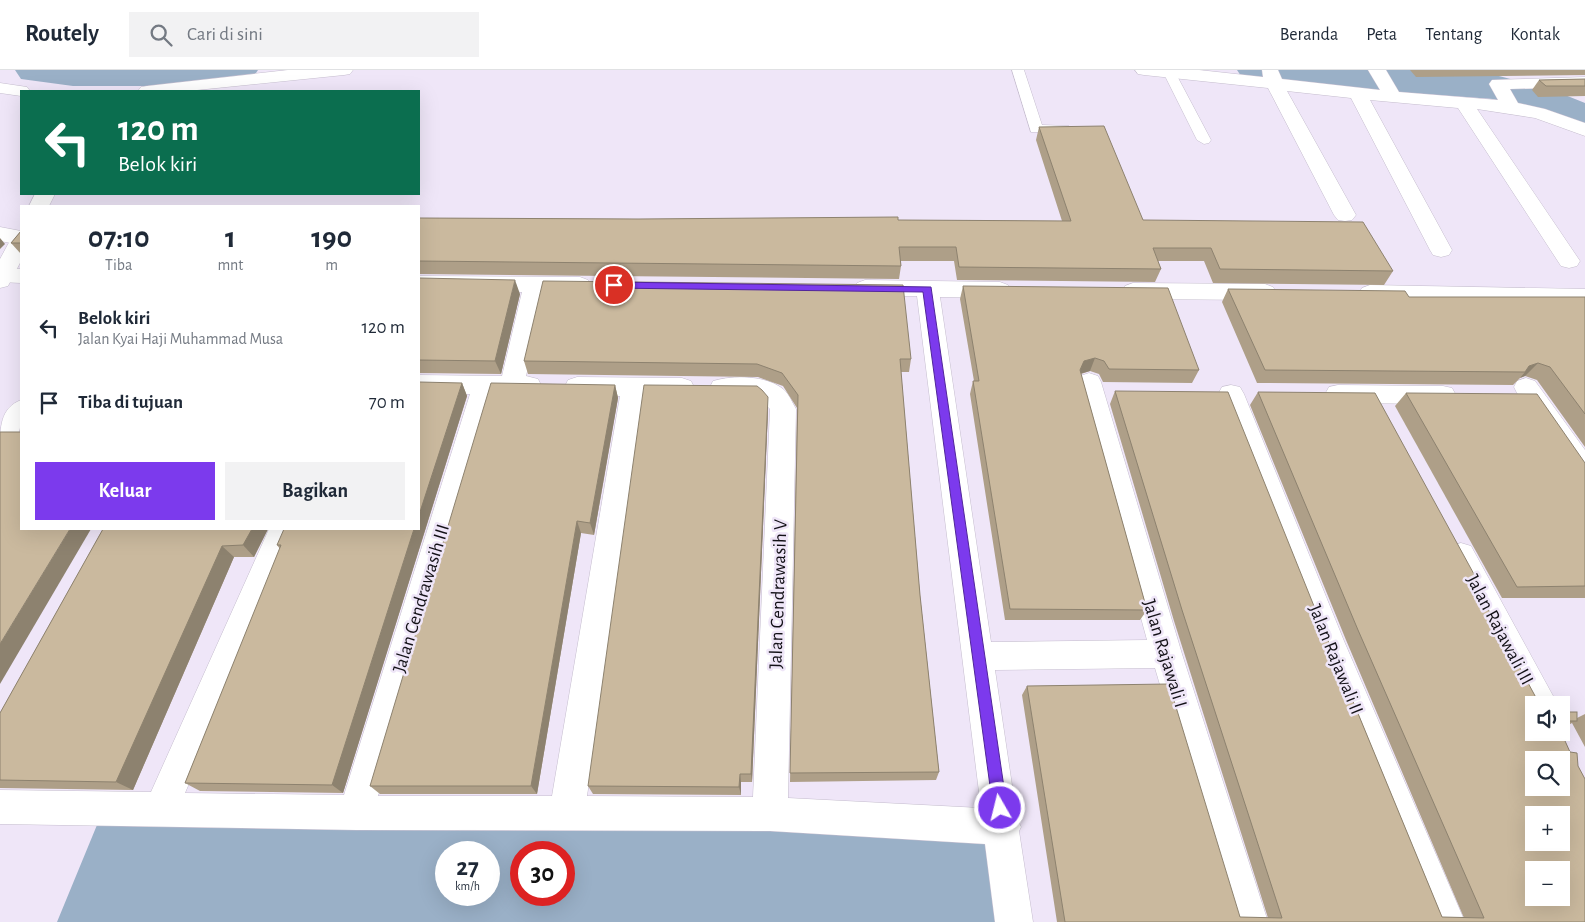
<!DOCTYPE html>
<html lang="id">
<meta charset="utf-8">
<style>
:root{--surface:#fff;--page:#f2f2f3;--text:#1f2937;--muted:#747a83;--line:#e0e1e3;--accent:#7c3aed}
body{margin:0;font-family:"Alegreya Sans",sans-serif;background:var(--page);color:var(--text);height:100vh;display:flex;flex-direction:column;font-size:19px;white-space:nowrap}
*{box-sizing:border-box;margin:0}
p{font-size:16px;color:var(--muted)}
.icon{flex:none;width:28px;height:28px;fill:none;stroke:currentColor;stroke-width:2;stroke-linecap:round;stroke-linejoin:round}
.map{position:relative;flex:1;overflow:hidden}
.drawer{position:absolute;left:20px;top:135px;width:400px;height:325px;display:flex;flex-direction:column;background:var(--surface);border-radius:0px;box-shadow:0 5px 20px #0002}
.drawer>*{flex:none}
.guide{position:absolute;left:20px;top:20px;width:400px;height:105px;border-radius:0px;box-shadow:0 5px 20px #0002;background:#0b6e4f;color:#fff;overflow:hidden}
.buttons{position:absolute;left:1525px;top:626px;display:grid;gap:10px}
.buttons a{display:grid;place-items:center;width:45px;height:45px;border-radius:0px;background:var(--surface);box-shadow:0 5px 20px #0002;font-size:25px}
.speed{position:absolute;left:435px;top:771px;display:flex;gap:10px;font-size:25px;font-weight:700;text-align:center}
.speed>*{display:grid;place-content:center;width:65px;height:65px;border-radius:50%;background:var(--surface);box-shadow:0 5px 20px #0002;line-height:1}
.speed small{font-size:12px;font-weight:400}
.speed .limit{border:8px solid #d22;background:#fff;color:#111}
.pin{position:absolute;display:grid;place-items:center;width:42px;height:42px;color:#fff;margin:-21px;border:2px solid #fff;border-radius:50%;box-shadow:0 1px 5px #0007}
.me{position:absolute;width:55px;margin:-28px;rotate:352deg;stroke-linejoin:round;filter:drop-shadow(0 0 4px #0008)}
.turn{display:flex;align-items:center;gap:18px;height:105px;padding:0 15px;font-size:22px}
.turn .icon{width:65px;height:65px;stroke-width:2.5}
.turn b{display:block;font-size:35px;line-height:42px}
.eta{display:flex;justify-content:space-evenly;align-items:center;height:85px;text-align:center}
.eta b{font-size:30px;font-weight:700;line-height:35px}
.action{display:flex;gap:10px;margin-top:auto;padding:10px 15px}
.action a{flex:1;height:58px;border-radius:0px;background:var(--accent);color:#fff;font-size:20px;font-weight:700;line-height:58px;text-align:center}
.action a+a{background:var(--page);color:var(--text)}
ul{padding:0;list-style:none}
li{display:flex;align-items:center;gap:15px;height:75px;padding:0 15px}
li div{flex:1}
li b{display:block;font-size:19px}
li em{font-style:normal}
header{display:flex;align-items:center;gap:30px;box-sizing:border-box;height:70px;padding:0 25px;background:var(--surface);border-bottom:1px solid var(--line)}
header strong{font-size:24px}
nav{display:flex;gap:28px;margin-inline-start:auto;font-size:18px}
.search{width:350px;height:45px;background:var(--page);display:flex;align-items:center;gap:12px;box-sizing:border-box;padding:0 18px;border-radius:0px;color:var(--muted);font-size:19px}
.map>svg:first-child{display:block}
</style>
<header>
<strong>Routely</strong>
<div class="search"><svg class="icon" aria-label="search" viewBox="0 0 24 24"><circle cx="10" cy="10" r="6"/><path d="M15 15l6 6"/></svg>Cari di sini</div>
<nav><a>Beranda</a><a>Peta</a><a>Tentang</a><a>Kontak</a></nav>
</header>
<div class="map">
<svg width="1585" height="852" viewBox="0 0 1585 852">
<rect width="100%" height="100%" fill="#efe6f8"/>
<path fill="#9ab0c7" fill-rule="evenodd" d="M104,738L1003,757L1014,852H57ZM446,782H489V825H446ZM521,782H564V825H521Z"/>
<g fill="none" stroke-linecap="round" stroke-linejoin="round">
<g fill="#9ab0c7" fill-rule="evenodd">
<path d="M15,0H258L252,9C232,14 207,17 186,16C176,16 173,13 163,16H73L21,9Z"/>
<path d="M1237,0H1428L1495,5L1550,19L1585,33V61C1553,53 1524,38 1493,29L1257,12L1243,9Z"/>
</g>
<g stroke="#c5bdce" stroke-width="1">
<g id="service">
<path d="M1012,0H1024L1042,55L1069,56L1071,59L1069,62H1031Z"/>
<path d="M1164,0H1174L1175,2L1211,70L1209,73L1204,74L1197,70L1163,2Z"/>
</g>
</g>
<g stroke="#c5bdce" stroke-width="1">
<g id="minor">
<path d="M288,0H353L350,4L344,5L187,21H138L141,17L147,16Z"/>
<path d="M1135,0H1199L1263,7L1262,0H1278L1282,9L1380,20L1368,0H1386L1399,22L1498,30L1489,14L1492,10L1585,7V17L1510,19L1518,33L1545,39L1585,53V66L1535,48L1477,39L1580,191L1577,196L1569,198L1561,196L1458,38L1370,30L1452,180L1449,185L1441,187L1433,185L1430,180L1351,28L1287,21L1356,145L1352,150L1345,151L1338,150L1334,145L1268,18L1144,5L1138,4Z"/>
<path d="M0,157L21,161V175L0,171Z"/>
<path d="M0,198L21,199V213L0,212Z"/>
<path d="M419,206L580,207L588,210L591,215L588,220L580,223L545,222L526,306L538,309L541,315L538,321L529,324H495L378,726H552L620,326L577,325L568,322L565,316L568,310L577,307L682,308L691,311L694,317L691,323L682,326H645L587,726L753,727L770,339L757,327L722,326L713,323L710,317L713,311C733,305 766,305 783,319C789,324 792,332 796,339L788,728L981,738L917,226H865L857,223L854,218L857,213L865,210L1000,212L1008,215L1011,220L1008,225L1000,228L940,227L991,572L1147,570L1077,312L1080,306L1089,303L1098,306L1101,312L1182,584L1268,852H1230L1155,598L995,600L1017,749L1021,757L1019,761L1033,852H995L985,774L770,761L356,760L0,754V720L151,722L269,459H297L185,723L344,725L470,324L419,323V305L502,306L522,222L419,220Z"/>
<path d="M1133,213L1265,214L1273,217L1276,222L1273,227L1265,230L1133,229L1125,226L1122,221L1125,216Z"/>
<path d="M1370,215L1585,219V235L1370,231L1362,228L1359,223L1362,218Z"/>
<path d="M1526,308L1535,311L1585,380V412L1575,409L1517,323L1514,317L1517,311Z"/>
<path d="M1231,315L1240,317L1244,324L1344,571L1465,852H1427L1314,571L1218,324L1222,317Z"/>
<path d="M1338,315L1443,316L1452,318L1456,325L1452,332L1443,334L1338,333L1329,331L1325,324L1329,317Z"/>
<path d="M21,330C22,351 23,372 0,379C0,358 0,338 21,330Z"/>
<path d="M1461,473L1471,476L1558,635H1534V647L1531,646L1447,485L1451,476Z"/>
</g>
</g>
<g stroke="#c5bdce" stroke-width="1">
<g id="tertiary">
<path d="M0,13L27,17L30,21H21V26L0,23Z"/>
<path d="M35,124H55L49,136H29Z"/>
<path d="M21,163V191L8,216L0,218V189L13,165Z"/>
</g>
</g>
<use href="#service" fill="#fff" fill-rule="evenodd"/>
<use href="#minor" fill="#fff" fill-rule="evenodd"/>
<use href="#tertiary" fill="#fff" fill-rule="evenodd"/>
</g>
<g fill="#ae9f88">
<path d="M1410,0H1585V5L1416,7Z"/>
<path d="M1585,9V26L1538,27L1532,20L1539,10Z"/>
<path d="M1039,57L1143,150L1393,201L1384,215L1213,213L1204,191H1158L1161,199L1155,212L957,210L954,191H901V196L899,209L419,204V148L1062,151L1036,70Z"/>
<path d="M21,161V184L11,173Z"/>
<path d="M419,208L520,224L501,304L419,303Z"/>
<path d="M963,216L1199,300L1192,313L1103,312L1099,304L1090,301L1081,304L1147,540L1140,550H1005L970,324L973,311H974L960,229Z"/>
<path d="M1228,219L1409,227H1585V377L1537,310L1525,306L1520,308L1513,315L1257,313L1222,232Z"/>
<path d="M911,289L909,302H901L920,525L939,702L936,710L790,712L797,338L783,316L758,307L528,304L524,291Z"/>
<path d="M462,313L467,326L343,723L200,721L185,713L280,479L277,475Z"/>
<path d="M615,315L618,328L594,465L581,463L537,724H380L370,716Z"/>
<path d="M1115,321L1324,561L1442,847L1464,848L1346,570L1250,335L1258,322L1481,517L1477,519L1585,852H1057L1022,625L1027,616L1240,847L1268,848L1174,551L1110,334Z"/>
<path d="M1406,323L1585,393V528H1502L1395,336Z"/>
<path d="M768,340L752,712H741V725L593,724L588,716Z"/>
<path d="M103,459H268L254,487H234L133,720L0,718V643Z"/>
<path d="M1561,642L1577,648L1585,644V677L1572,653L1561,659Z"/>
</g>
<g fill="#8d826f">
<path d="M0,168L5,174L0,179Z"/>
<path d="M515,210L520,224L501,304L495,291Z"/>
<path d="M1095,288L1090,301L1079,304L1080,300L1084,291Z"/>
<path d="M1538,293L1525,306L1520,308L1525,302L1529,296Z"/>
<path d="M462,313L467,326L343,723L332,715L414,459H419V445Z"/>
<path d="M615,315L618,328L594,465L590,453Z"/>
<path d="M768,327V340L752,712L751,704Z"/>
<path d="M577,451L581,463L537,724L531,716Z"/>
<path d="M70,459H91L0,614V574Z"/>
<path d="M252,459H268L254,487L243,475Z"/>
<path d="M222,476L234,487L133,720L116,712Z"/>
<path d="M740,704L741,712V725L739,717Z"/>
</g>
<g fill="#cab99e" stroke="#8d826f" fill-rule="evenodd">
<path d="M1585,9V16H1546L1539,10Z"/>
<path d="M1104,56L1143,150L1363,152L1393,201L1220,199L1211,178H1153L1161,199L959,197L956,177H899L901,196L419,191V148L638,149L898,147V150L1071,151L1039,57Z"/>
<path d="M21,161V173H11Z"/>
<path d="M419,208L515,210L495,291L419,290Z"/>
<path d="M543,211L903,215L911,289H900L920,525L939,702L790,703L798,325L782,303L757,294L524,291Z"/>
<path d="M963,216L1168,218L1199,300L1109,299L1104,291L1095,288L1084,291L1080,300L1147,540L1010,539L973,311H979Z"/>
<path d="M1228,219L1405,221L1409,227H1585V344L1550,297L1538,293L1529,296L1525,302L1265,300Z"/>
<path d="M419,312L462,313L419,445Z"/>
<path d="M491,313L615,315L590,453L577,451L531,716H370Z"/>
<path d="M644,315L757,316L762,320L768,327L751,704H740L739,717L588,716Z"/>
<path d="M1115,321L1228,322L1324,561L1442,847L1484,848L1358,560L1258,322L1375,323L1481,517H1476L1540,635H1534V662H1561L1570,682L1577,683L1578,696L1585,709V852H1065L1027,616L1169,614L1240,847L1282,848L1182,540ZM1534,690H1561V718H1534ZM1534,745H1561V772H1534ZM1534,800H1561V828H1534Z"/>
<path d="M1406,323L1537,324L1585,393V516L1517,517Z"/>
<path d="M0,362H21V459H70L0,574Z"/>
<path d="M103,459H252L243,475L222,476L116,712L0,710V643Z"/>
<path d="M284,459H414L332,715L185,713L281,475H277Z"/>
<rect x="1561" y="642" width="16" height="9"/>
</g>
<path fill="#7c3aed" stroke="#51269a" d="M614,212L931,217L1007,738L1005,743L1000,745L995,743L993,738L923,222L610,218L609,215Z"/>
<g text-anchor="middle" stroke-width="5" stroke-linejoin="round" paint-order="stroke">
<g font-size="19" fill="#131117" stroke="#efe6f8">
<text transform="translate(777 524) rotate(-88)" y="7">Jalan Cendrawasih V</text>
<text transform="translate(420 528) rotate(-73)" y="7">Jalan Cendrawasih III</text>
<text transform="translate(1501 559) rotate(62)" y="7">Jalan Rajawali III</text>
<text transform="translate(1166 583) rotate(73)" y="7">Jalan Rajawali I</text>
<text transform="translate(1337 589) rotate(68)" y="7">Jalan Rajawali II</text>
</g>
</g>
</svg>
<div class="buttons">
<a><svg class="icon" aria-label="sound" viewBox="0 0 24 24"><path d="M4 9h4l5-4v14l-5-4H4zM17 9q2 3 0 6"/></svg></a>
<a><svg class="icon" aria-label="search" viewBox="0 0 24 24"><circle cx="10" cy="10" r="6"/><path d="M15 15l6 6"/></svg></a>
<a>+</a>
<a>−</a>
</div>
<div class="speed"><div>27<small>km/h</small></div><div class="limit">30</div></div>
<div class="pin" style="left:614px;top:215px;background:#d93025"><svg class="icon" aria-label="arrive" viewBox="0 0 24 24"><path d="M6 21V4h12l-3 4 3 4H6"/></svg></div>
<svg class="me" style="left:1000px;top:738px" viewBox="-20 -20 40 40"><circle r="17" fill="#7c3aed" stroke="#fff" stroke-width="3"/><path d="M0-11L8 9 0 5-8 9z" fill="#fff"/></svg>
<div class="guide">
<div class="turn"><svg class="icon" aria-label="left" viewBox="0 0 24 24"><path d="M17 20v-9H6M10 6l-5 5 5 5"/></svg><div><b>120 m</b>Belok kiri</div></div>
</div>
<section class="drawer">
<div class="eta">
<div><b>07:10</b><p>Tiba</p></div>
<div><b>1</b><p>mnt</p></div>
<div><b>190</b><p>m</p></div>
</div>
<ul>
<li><svg class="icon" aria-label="left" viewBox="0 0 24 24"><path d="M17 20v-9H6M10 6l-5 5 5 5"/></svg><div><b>Belok kiri</b><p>Jalan Kyai Haji Muhammad Musa</p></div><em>120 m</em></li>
<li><svg class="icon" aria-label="arrive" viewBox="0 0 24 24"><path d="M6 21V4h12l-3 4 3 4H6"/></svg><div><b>Tiba di tujuan</b></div><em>70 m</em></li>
</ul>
<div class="action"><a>Keluar</a><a>Bagikan</a></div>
</section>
</div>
